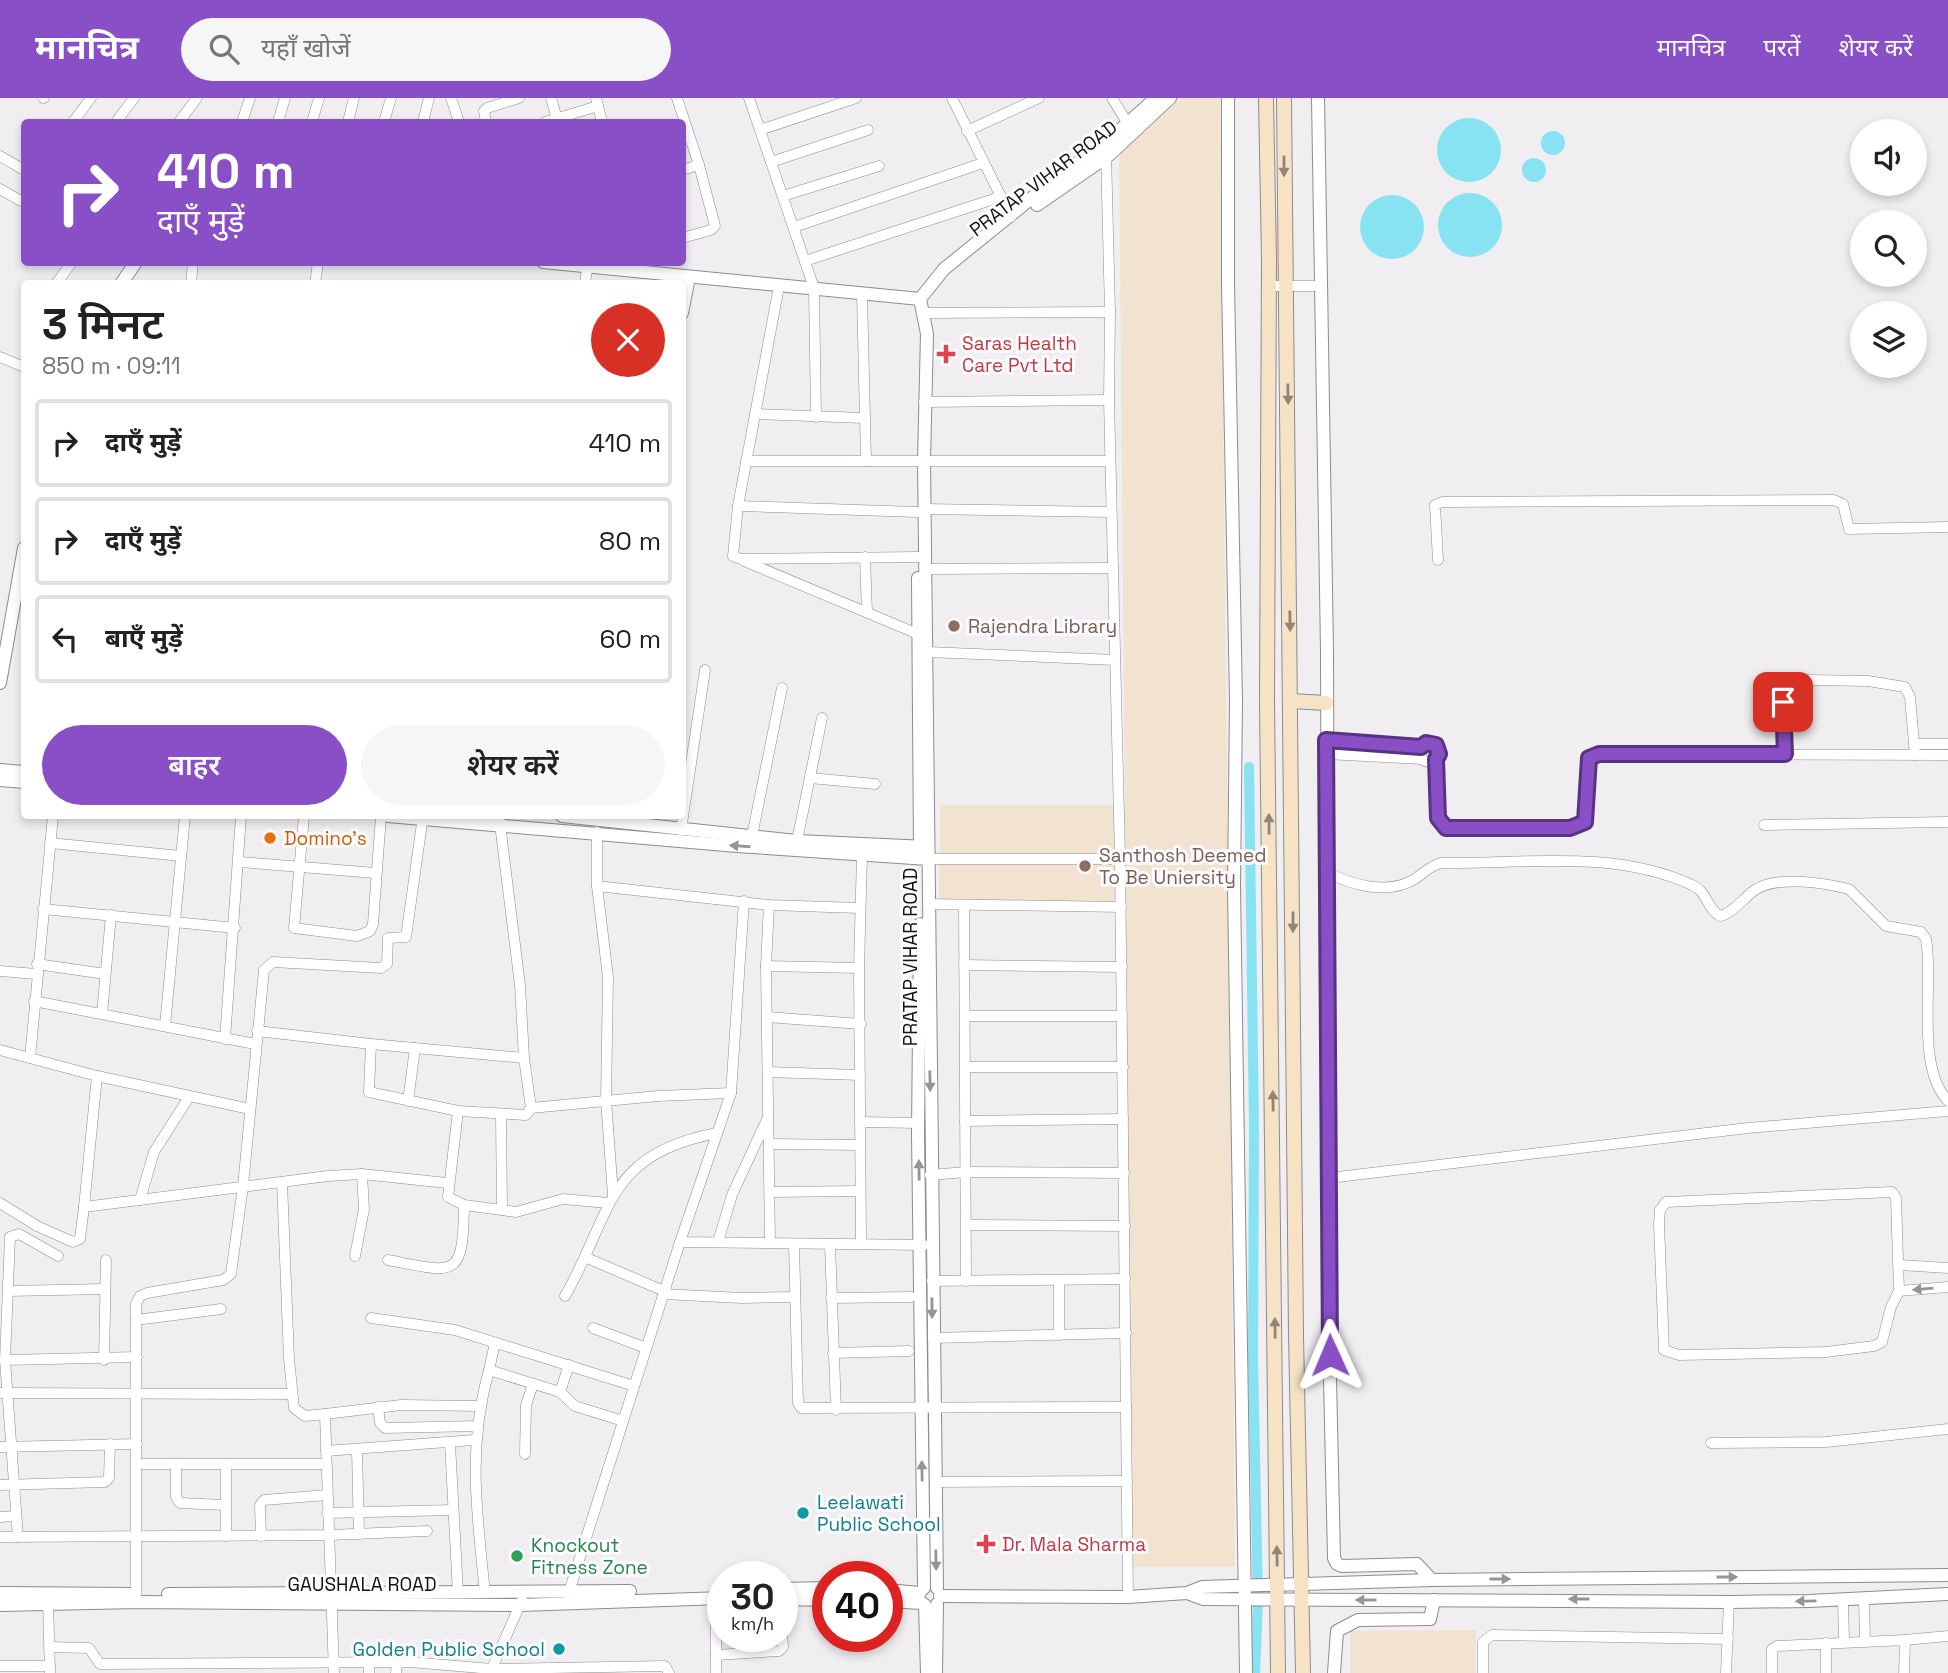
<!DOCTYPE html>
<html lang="hi">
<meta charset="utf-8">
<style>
:root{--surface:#fff;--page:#f6f6f6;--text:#222;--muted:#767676;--line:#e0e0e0;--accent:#884fc6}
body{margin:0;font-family:"Space Grotesk","Noto Sans Devanagari",sans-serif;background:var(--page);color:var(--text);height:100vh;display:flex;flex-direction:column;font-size:26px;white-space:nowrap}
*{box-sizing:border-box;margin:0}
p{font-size:23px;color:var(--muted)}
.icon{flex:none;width:38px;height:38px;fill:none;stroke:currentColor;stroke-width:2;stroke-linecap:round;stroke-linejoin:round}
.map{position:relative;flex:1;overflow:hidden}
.sheet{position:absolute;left:21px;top:182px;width:665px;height:539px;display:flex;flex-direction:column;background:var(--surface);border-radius:7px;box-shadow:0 4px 10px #0003}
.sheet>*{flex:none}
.top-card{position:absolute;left:21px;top:21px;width:665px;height:147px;border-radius:7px;box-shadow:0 4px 10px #0003;background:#884fc6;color:#fff;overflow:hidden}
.tools{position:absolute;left:1850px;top:21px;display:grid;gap:14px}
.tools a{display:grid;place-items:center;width:77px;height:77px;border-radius:50%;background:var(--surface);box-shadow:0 4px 10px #0003;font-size:35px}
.speed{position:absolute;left:707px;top:1463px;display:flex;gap:14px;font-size:35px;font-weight:700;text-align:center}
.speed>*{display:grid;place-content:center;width:91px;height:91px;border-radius:50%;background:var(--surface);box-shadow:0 4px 10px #0003;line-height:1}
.speed small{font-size:18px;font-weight:400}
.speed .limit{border:10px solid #d22;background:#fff;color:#111}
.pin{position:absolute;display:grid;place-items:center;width:60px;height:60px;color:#fff;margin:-30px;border-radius:14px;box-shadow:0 4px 10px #0006}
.me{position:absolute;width:77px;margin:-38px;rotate:359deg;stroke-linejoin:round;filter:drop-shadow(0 0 5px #0008)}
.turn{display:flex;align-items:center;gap:24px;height:147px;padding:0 21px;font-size:32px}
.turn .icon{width:91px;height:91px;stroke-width:2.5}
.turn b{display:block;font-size:49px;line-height:60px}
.round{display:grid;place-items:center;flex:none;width:74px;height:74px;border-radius:37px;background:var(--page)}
.head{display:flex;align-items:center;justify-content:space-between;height:119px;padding:0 21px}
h1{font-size:42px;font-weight:600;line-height:52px}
.primary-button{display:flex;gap:14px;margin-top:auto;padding:14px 21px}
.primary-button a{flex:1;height:80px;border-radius:42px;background:var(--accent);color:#fff;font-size:28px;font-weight:600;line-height:80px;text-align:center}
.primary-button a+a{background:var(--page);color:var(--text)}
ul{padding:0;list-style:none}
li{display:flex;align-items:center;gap:21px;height:88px;margin:0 14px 10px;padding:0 7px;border:4px solid var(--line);border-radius:7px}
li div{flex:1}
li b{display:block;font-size:26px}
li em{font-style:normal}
header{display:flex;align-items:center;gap:42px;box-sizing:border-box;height:98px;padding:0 35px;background:var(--accent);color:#fff}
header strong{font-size:33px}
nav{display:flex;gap:38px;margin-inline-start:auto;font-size:24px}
.search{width:490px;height:63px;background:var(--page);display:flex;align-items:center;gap:18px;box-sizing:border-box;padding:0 24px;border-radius:38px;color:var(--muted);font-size:26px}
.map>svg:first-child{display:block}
</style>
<header>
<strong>मानचित्र</strong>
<div class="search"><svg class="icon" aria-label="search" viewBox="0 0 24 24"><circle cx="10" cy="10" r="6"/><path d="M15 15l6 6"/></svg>यहाँ खोजें</div>
<nav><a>मानचित्र</a><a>परतें</a><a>शेयर करें</a></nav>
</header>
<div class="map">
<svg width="1948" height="1575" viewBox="0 0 1948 1575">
<rect width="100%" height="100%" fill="#f0eef1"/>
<g fill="#f2e2d0">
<path d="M1172,0H1220L1235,1469H1130L1126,803H939L940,707H1125L1119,51Z"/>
<path d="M1476,1532V1575H1350V1533Z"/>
</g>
<g fill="#87e3f1">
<circle cx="1469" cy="52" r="32"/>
<circle cx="1553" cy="45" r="12"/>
<circle cx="1534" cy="72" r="12"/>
<circle cx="1470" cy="127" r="32"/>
<circle cx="1392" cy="129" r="32"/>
</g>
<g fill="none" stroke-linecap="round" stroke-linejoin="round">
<path stroke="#87e3f1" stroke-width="10" d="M1249,669L1254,1029L1253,1260L1258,1503L1255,1575"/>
<g stroke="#8d8b8e" stroke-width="11">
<g id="minor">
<path d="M43,0H44"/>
<path d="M451,0L459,24"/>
<path d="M551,0L557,21"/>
<path d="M596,0L602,24"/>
<path d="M677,0L699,67L682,72"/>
<path d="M749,0L814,190L816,319"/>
<path d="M952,0L1011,119"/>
<path d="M1112,0L1128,26"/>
<path d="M73,24L91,0"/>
<path d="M116,24L134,0"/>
<path d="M179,24L197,0"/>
<path d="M242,24L250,0"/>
<path d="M278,24L285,0"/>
<path d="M312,24L319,0"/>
<path d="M348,24L354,0"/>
<path d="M384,24L391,0"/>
<path d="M423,24L429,0"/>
<path d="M486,24L484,13L487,10L519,0"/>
<path d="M545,24L598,8"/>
<path d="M760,32L856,0"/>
<path d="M967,33L1039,0"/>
<path d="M1106,55L1110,214L1109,302L1120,761L1128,1499"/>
<path d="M0,58L24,72"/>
<path d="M771,64L868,32"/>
<path d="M0,91L21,103"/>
<path d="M783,98L879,68"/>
<path d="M794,129L983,65"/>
<path d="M682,140L711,132L715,128L699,67"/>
<path d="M805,163L1000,99"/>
<path d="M56,186L72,164"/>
<path d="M191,186L193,164"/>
<path d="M315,186L318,164"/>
<path d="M585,186L587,170"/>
<path d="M779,188L738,408L733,458L741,461L918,459"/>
<path d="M1269,188H1320"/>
<path d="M862,195L866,363"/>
<path d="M922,215L1110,214"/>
<path d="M0,259L24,269"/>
<path d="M924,304L1109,302"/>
<path d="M755,316L864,320"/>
<path d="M746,363H1110"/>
<path d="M738,408L917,414"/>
<path d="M925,411L1111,414"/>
<path d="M865,459L867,514"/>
<path d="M1438,462L1435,407L1442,404L1834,402L1843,406L1849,431L1948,429"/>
<path d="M744,463L918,536"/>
<path d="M926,471L1113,470"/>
<path d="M928,554L1115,562"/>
<path d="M1809,582L1868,583L1905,589L1910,599L1915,657"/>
<path d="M1783,604L1785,656"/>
<path d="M1326,642L1421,649"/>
<circle cx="1429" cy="654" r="10"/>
<path d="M1914,646H1948"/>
<path d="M1326,656L1422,661"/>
<path d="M1436,661L1438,720L1446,730H1570L1585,724L1589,660L1599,656L1948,657"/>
<path d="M810,680L875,686"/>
<path d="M304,718L294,830L357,838L370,833L373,826L381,718"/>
<path d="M1764,727L1948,724"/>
<path d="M681,732L705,572"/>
<path d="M597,734V788L608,879L606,1002L613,1097"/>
<path d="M752,738L782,590"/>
<path d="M797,743L822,620"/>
<path d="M50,745L181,758"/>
<path d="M928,761H1120"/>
<path d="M240,764L375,775"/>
<path d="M1327,774C1351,787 1387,797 1413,782C1423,776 1429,768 1441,765C1524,766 1614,751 1692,787C1707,793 1707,811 1720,818C1733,816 1744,799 1755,792C1778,777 1824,785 1849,791L1886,828L1921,834L1926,841C1934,884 1915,969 1948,1003"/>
<path d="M597,788L769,807L859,810"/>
<path d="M744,803L731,995L680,1144L924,1147"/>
<path d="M928,806L1121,809"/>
<path d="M769,807L766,868L770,1144"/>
<path d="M964,807L966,1183"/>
<path d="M43,811L235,830"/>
<path d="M37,866L105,876"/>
<path d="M964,867L1122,869"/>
<path d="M766,868L859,870"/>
<path d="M0,873L36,876"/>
<path d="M34,903L255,946"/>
<path d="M102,916L111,817"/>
<path d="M965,918H1122"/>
<path d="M767,919L861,926"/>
<path d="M165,928L185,718"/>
<path d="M257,933L371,946L369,994L458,1013L526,1017L531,1010L658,998L731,995"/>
<path d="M225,941L241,718"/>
<path d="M371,946L524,960L520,887L499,718"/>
<path d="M0,952L97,978L84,1109"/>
<path d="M30,960L53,718"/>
<path d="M524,960L531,1010"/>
<path d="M965,969H1123"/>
<path d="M768,974L860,977"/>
<path d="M97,978L250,1011"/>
<path d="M408,1003L415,950"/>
<path d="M458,1013L448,1099L464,1107L502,1112L501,1017"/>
<path d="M965,1023L1123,1021"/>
<path d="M860,1024L918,1025"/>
<path d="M769,1046L860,1047"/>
<path d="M930,1077L966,1074L1124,1075"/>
<path d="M1329,1080L1748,1030L1948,1013"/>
<path d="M282,1084L289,1261L294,1310L305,1318L325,1316L334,1575"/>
<path d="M770,1094L860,1093"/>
<path d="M1892,1094L1896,1100L1899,1193L1891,1209L1882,1244L1874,1248L1826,1254L1679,1257L1664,1252L1659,1126L1660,1112L1666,1104Z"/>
<path d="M140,1102L154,1054L189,999"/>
<path d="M0,1105L37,1128L73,1144L80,1141L84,1109L328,1078L362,1076L447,1085"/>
<path d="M502,1112L516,1114L563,1101L608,1105"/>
<path d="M966,1127L1125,1128"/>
<path d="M718,1144L732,1097L768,1019"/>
<path d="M861,1145L859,870L862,757"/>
<path d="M794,1146L798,1305L801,1310L1126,1309"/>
<path d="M830,1146L836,1312"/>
<path d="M355,1158L364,1111L362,1076"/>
<path d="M587,1160L664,1193"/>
<path d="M388,1162C456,1175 463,1182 464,1107"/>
<path d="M1900,1167L1948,1170"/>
<path d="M932,1183L1125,1181"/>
<path d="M8,1193L105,1191"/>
<path d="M1899,1193L1948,1189"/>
<path d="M663,1196L742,1200L794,1199"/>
<path d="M565,1198C613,1114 605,1056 717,1035"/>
<path d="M831,1200L911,1199"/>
<path d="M371,1220L455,1232L634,1288"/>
<path d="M136,1222L221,1211"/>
<path d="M593,1230L646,1250"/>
<path d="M1059,1237V1182"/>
<path d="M933,1240L1126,1235"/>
<path d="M833,1255L909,1253"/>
<path d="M5,1262L137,1259"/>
<path d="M104,1262L106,1162"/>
<path d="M489,1272L495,1245"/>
<path d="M560,1294L569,1267"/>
<path d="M0,1295L292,1296"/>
<path d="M378,1309L380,1325L385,1330L477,1328"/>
<path d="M325,1316L401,1307L481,1308"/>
<path d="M450,1345L458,1495"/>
<path d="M1711,1345L1826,1344L1948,1331"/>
<path d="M0,1349L137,1346"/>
<path d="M357,1352L359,1436"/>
<path d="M326,1353L474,1342"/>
<path d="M525,1356L526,1307L533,1286"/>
<path d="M137,1366H326"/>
<path d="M176,1366V1399L180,1405L225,1407"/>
<path d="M226,1366V1438"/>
<path d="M935,1384L1127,1383"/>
<path d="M0,1387L105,1384L109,1380L110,1346"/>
<path d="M327,1415L453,1412"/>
<path d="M0,1419L16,1418"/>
<path d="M261,1438L260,1407L264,1402L327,1397"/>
<path d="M0,1439L329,1437L427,1433"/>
<path d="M18,1439L5,1262L10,1139L19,1136L58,1158"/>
<path d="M485,1495C477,1415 467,1351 489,1272L560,1294L575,1308L623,1323"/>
<path d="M568,1497L680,1144"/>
<path d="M716,1500V1575"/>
<path d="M1864,1501L1865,1543"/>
<path d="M48,1502L50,1575"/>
<path d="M136,1502V1206L140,1198L147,1195L223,1182L231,1176L243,1088L264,872L273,864L381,870L387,866L388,840L406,839L423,718"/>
<path d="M1843,1502L1844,1542"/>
<path d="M1905,1542L1948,1538"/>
<path d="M1826,1545V1575"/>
<path d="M49,1549L89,1550L100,1566L410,1564L492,1571L665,1568L669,1575"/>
<path d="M716,1557L779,1553L783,1549L782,1533"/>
<path d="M0,1568H50"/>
<path d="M369,1575V1564"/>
<path d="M396,1575L397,1564"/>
<path d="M490,1575L522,1502"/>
<path d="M1483,1575V1544L1492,1537L1728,1541"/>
<path d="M1726,1575L1729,1504"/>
<path d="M1772,1575V1551L1777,1548L1905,1542L1904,1575"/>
</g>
</g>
<g stroke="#8d8b8e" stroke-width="14">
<g id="tertiary">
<path d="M1228,0V185L1236,603L1234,789L1246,1575"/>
<path d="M1318,0L1327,552L1329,1235L1334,1460L1337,1466L1342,1468L1417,1466L1432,1482"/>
<path d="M1037,107L1108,58L1170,0"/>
<path d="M543,164L920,201"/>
<path d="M121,186L136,164"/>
<path d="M682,215L689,179"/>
<path d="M918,480L920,752"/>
<path d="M0,585L24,450"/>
<path d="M0,672L24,674"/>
<path d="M0,682L24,684"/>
<path d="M388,718L737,748L928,761"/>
<path d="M562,718L797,743L927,749"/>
<path d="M920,826L918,1036L924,1490"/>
<path d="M937,1490L924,363L927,236L920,201L944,171L1060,77L1102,48L1156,0"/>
<path d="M782,1491L828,1490"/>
<path d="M887,1492L920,1495"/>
<path d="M0,1495L133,1496"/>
<path d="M1187,1495L1203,1501L1729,1504L1809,1503L1948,1496"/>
<path d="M168,1496L630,1493"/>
<path d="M940,1498L1128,1499L1187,1495L1202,1489L1432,1482L1948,1477"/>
<path d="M782,1501L828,1502"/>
<path d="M887,1503L922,1505"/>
<path d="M0,1507L137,1504L520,1507L723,1500"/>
<path d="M925,1507L927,1575"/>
<path d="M936,1575L937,1506"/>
<path d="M1334,1575L1337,1533L1358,1522L1430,1521L1434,1502"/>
</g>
</g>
<g stroke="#8d8b8e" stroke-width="16">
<g id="secondary">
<path d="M1266,0L1269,161L1267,603L1278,1575"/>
<path d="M1284,0L1296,1237L1303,1575"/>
<path d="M1291,603L1326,605"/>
</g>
</g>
<use href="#minor" stroke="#fff" stroke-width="10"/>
<use href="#tertiary" stroke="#fff" stroke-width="12"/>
<use href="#secondary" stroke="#f6e3c6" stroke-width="14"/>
</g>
<defs><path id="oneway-solid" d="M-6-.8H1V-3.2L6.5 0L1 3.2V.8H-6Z" transform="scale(1.75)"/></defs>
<g fill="#908576">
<use href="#oneway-solid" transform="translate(1284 68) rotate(90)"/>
<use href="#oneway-solid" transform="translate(1288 296) rotate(89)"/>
<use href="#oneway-solid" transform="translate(1290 523) rotate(89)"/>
<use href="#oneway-solid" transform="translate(1269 726) rotate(-91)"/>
<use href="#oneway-solid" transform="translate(1293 824) rotate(90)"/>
<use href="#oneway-solid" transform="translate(1273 1003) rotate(-91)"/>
<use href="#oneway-solid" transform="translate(1275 1230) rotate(-91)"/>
<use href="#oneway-solid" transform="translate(1277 1458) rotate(-91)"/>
</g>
<g fill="#959595">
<use href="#oneway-solid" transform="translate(740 748) rotate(-176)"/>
<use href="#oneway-solid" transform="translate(930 983) rotate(89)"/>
<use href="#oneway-solid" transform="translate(919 1072) rotate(-91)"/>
<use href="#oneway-solid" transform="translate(1923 1191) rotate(175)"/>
<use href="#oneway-solid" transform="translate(932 1210) rotate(89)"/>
<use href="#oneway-solid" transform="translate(922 1373) rotate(-91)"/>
<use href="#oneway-solid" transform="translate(936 1462) rotate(89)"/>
<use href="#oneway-solid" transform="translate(1727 1479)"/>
<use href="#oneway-solid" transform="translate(1500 1481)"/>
<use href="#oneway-solid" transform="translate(1579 1501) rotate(-180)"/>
<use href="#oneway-solid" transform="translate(1366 1502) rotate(-180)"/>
<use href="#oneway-solid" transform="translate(1806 1503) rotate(179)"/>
</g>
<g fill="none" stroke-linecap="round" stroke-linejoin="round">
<g stroke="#583381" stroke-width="18">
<path id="route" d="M1330,1257L1326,642L1421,649L1426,645L1436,647L1439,656L1436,661L1438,720L1446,730H1570L1585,724L1589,660L1599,656H1785L1783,604"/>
</g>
<use href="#route" stroke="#884fc6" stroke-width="12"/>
</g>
<g fill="#e0444e" stroke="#fdfbfe" stroke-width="2.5">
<path d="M942.5 245.5h7v7h7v7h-7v7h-7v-7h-7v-7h7z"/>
<path d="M982.5 1435.5h7v7h7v7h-7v7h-7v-7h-7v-7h7z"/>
</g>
<g fill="#8d6e63" stroke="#fdfbfe" stroke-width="2.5">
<circle cx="954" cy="528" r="7"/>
<circle cx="1085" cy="768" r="7"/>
</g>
<circle fill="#e8710a" stroke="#fdfbfe" stroke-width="2.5" cx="270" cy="740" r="7"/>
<g fill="#0f9aa8" stroke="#fdfbfe" stroke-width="2.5">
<circle cx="803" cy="1415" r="7"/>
<circle cx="559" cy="1551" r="7"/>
</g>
<circle fill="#2e9e5b" stroke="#fdfbfe" stroke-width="2.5" cx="517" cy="1458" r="7"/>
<g text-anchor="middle" stroke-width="6" stroke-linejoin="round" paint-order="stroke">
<g font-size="19" fill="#131314" stroke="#fdfbfe">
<text transform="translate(1043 80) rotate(-37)" y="7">PRATAP VIHAR ROAD</text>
<text transform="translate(910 859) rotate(-90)" y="7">PRATAP VIHAR ROAD</text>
<text x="362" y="1493">GAUSHALA ROAD</text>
</g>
<g font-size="19" fill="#be3a42" stroke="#fdfbfe" text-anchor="start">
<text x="962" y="252">Saras Health<tspan x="962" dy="22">Care Pvt Ltd</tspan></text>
<text x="1002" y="1453">Dr. Mala Sharma</text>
</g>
<g font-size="19" fill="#785e54" stroke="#fdfbfe" text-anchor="start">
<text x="968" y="535">Rajendra Library</text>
<text x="1099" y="764">Santhosh Deemed<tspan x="1099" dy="22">To Be Uniersity</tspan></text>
</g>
<g font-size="19" fill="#c56008" stroke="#fdfbfe" text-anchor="start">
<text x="284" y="747">Domino's</text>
</g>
<g font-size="19" fill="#0d838f" stroke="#fdfbfe" text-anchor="start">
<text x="817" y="1411">Leelawati<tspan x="817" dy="22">Public School</tspan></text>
<text x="545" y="1558" text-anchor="end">Golden Public School</text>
</g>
<g font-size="19" fill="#27864d" stroke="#fdfbfe" text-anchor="start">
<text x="531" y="1454">Knockout<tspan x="531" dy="22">Fitness Zone</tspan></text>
</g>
</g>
</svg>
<div class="tools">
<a><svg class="icon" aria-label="sound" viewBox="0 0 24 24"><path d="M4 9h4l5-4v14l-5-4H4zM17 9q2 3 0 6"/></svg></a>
<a><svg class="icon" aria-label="search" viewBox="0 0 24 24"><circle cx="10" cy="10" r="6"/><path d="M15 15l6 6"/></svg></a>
<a><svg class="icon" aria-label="layers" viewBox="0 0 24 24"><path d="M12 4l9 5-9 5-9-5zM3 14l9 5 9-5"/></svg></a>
</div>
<div class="speed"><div>30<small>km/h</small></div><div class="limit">40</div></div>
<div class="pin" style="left:1783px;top:604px;background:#d93025"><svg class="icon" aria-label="arrive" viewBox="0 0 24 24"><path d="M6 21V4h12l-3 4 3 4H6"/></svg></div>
<svg class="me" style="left:1330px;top:1257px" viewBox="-20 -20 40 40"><path d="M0-17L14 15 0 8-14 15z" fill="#884fc6" stroke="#fff" stroke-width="4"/></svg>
<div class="top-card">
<div class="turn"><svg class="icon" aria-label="right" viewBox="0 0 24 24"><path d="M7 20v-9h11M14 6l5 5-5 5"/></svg><div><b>410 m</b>दाएँ मुड़ें</div></div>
</div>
<section class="sheet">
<div class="head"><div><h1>3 मिनट</h1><p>850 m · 09:11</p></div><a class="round" style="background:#d93025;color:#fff"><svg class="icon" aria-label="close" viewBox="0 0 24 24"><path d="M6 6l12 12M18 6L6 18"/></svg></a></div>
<ul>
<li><svg class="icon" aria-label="right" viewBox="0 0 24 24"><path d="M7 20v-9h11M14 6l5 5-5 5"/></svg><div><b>दाएँ मुड़ें</b></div><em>410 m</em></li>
<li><svg class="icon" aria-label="right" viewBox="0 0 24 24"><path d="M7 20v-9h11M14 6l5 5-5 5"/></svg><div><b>दाएँ मुड़ें</b></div><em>80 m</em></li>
<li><svg class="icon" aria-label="left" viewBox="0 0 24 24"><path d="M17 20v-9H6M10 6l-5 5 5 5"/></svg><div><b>बाएँ मुड़ें</b></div><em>60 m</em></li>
</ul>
<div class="primary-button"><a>बाहर</a><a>शेयर करें</a></div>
</section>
</div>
